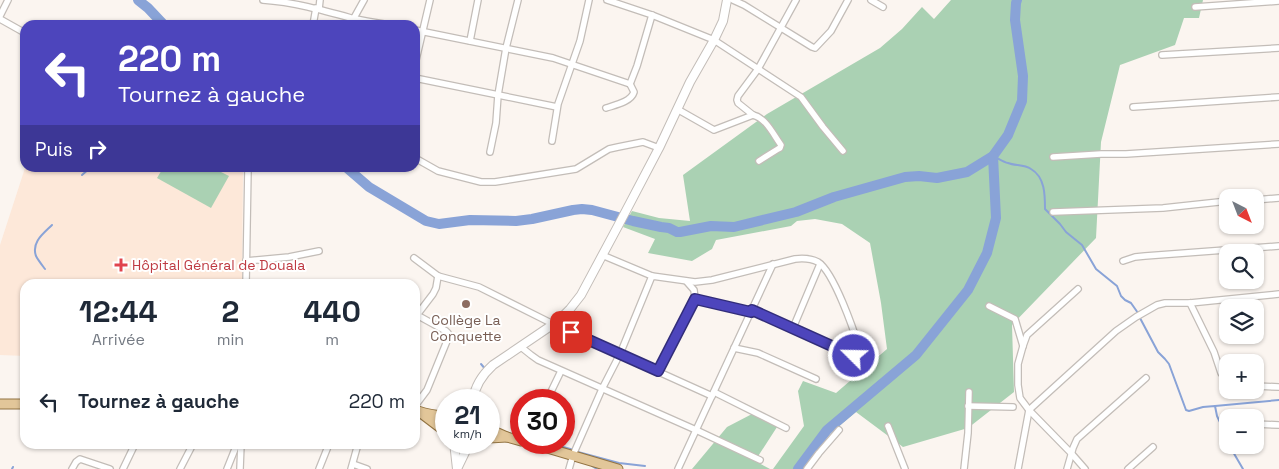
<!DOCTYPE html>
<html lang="fr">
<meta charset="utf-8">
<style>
:root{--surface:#fff;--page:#f2f2f3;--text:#1f2937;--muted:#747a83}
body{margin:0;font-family:"Space Grotesk",sans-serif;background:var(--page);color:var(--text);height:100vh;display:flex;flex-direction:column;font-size:19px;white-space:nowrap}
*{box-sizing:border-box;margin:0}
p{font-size:16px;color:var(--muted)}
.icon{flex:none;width:28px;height:28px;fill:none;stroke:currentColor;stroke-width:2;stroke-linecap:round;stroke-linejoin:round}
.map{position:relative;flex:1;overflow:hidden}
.details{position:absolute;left:20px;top:279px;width:400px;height:170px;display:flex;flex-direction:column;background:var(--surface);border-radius:15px;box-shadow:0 1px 4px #0004}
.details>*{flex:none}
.banner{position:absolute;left:20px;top:20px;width:400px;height:152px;border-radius:15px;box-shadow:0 1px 4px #0004;background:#4d45bc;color:#fff;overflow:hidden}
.needle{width:32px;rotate:138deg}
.controls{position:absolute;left:1219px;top:189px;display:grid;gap:10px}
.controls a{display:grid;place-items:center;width:45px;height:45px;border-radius:10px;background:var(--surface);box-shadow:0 1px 4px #0004;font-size:25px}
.speed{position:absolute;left:435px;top:389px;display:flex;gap:10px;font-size:25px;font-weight:700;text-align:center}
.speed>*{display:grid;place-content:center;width:65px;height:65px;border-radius:50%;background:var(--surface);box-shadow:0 1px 4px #0004;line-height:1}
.speed small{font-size:12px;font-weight:400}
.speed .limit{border:8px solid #d22;background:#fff;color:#111}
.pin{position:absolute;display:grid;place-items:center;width:42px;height:42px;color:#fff;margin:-21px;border-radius:10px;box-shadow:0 2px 8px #0006}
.me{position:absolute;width:55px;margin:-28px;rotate:293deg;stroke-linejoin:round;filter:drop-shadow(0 0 4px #0008)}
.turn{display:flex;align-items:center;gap:18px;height:105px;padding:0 15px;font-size:22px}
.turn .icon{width:65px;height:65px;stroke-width:2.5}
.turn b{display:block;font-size:35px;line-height:42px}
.then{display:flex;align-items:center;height:48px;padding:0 15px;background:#0003;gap:10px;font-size:19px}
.eta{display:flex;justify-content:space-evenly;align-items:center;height:85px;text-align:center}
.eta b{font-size:30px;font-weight:700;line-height:35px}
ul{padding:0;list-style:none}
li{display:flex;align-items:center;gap:15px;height:75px;padding:0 15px}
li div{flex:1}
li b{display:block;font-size:19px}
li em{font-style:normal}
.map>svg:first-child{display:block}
</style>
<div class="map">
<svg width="1279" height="469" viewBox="0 0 1279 469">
<rect width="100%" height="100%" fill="#fbf5f0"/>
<path fill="#fde8d9" d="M25,168H243L242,284H25V356L0,355V245Z"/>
<g fill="#aad1b3">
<path d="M951,0H1203L1199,18H1184L1175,45L1120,65L1101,142L1096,238L1012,325L1014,392L968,428L903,447L856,412L826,437L808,469H773L804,426L798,391L803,381L836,393L887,349L881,303L870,243L842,224L815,219L797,221L791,226L716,240L712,249L692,261L648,253L655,239L623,227L632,211L659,218L690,221L683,175L767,114L880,48L902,29L922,7L934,19Z"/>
<path d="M163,168H213L229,176L211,208L157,178Z"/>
<path d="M752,414L777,427L755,461L770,469H692L727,427Z"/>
</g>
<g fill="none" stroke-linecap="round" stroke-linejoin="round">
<g stroke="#89a3d7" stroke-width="2">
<path d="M993,156C998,158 1003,162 1008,163C1015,166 1024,164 1031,169C1045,177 1045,195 1045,209L1060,224L1066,232L1082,245L1096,269L1117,286L1121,296L1125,300L1131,303L1138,313"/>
<path d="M82,175L90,168"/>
<path d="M45,269C42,265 38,260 36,256C31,242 44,233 52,225"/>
<path d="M1140,318L1158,352L1165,359L1169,364L1186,410L1189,411L1203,407L1215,406L1217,416L1228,439"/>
<path d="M23,361H25"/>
<path d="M481,364L486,370"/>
<path d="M1215,406L1279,400"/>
<path d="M545,442L574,450"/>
<path d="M1229,445L1243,469"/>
<path d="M578,452L619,463L645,466"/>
<path d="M592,466L597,469"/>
<path d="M12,469L13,467"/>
</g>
<g stroke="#89a3d7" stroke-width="10">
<path d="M138,0L148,8L164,25"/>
<path d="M347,168L369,187L426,221L439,224L470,220L516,221L532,219L573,210L582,209L592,210L633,221L661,227L669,228L677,232H680L711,226L734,227L796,212L834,197L905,177L919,176L937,178L967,172L993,156L1008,135L1022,101L1023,76L1015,20L1016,3L1017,0"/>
<path d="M798,469L827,430L916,355L968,290L987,253L996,218L993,156"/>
</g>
<g stroke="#c3bdb8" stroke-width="8">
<g id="street">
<path d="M263,0C293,2 322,10 351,18C364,21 377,23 390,25"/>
<path d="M607,0L652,15L714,40L801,97L823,127L843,151"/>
<path d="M733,0L744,5L812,47L815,48L831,31L848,0"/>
<path d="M871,0L883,7"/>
<path d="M1195,7L1279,1"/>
<path d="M319,9L320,0"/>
<path d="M0,16L8,0"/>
<path d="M0,19L25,33"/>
<path d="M313,25L316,8"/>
<path d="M350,25L364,0"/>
<path d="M415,30L553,58L630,84"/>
<path d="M470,41L478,0"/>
<path d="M1162,55L1279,48"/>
<path d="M415,64L430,0"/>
<path d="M415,78L557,107"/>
<path d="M630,84L637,66L652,15"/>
<path d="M1133,107L1279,97"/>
<path d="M606,108C615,105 631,102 634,92L630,84"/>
<path d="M677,109L714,130L753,115C766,118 773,134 781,145L780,148L778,149L759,161"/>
<path d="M753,115L738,103L737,100L738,96L758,69L796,0"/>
<path d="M552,141L558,104L580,41L589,0"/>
<path d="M490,152L496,123L498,95L506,48L518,0"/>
<path d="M1053,157L1101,154H1126L1279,144"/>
<path d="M415,158L438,171L481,182H495L576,169L609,149L618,147L643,142L659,148"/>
<path d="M1255,200L1279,198"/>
<path d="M1053,212L1163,208L1228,201"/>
<path d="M602,255L652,276"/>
<path d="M414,258L438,276L479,287L553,324"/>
<path d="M246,261L289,257L319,251"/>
<path d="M1123,261L1135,257L1145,256L1279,246"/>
<path d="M246,284L248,168"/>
<path d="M1078,289L1027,335L1023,346L1018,364V385L1020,398L1029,410L1071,453L1085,469"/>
<path d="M695,299L751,311"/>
<path d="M1190,303L1214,352L1221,373L1228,381"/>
<path d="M989,306L1015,319L1023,346"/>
<path d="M415,314L446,331L448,333L449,336L427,390L415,406"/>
<path d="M417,315L433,294L436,288L438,276"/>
<path d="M558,321L571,332L577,335L712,396"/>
<path d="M793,328L820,264"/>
<path d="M521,347L531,355L538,360L696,430L760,460"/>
<path d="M734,348L758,353L816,379"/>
<path d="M658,371L695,299L694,290L687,282"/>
<path d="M1255,386L1279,387"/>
<path d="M714,392L786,428"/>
<path d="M547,400L561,371"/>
<path d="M968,406L1013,407"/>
<path d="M1255,424L1279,425"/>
<path d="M888,426L905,469"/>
<path d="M353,464L367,469"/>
<path d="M72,469L76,462L80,459L110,469"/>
<path d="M123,469L135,444"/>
<path d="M180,469L193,444"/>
<path d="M227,469L237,444"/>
<path d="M240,469L241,444"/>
<path d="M319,469L329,444"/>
<path d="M351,469L358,444"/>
<path d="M569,469L573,455L602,389L620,354L652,276L695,282L712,280L795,259C803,258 810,258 818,262C834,272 854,331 860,350L857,355H851L752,310"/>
<path d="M678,469L773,264"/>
<path d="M807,469L819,453L839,430"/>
<path d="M964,469L968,433L969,392"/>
<path d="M1018,469L1029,410L1116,331L1136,317L1157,305L1165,303H1190L1279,294"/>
<path d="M1067,469L1073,448L1077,439L1146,378"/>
<path d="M1128,469L1153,447"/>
</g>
</g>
<g stroke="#c3bdb8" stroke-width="10">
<g id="secondary">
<path d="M473,400C475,385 482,375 493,365L558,321L570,309L581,295L618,226L659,148L690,82L714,40L723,21L727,0"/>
<path d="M454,442L457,469"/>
<path d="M457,469L469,444"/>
</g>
</g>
<g stroke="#937442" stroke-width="11">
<g id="primary">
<path d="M0,404H25"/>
<path d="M415,410C425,414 436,415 446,417"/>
<path d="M421,413L446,432"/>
<path d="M489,429L507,437L521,441"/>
<path d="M489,438L507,437"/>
<path d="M457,442L463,445L471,442"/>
<path d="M527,442L618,469"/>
</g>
</g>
<use href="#street" stroke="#fff" stroke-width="5.5"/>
<use href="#secondary" stroke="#fff" stroke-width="8"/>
<use href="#primary" stroke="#e2c699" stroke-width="9"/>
</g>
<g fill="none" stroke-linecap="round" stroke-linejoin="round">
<g stroke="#322d7a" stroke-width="12">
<path id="route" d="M571,332L658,371L695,299L751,312L752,310L854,356"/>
</g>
<use href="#route" stroke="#4d45bc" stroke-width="9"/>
</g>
<path fill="#e0444e" stroke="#fff" stroke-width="2" d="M118.5 257.5h5v5h5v5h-5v5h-5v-5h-5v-5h5z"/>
<circle fill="#8d6e63" stroke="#fff" stroke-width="2" cx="466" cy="304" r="5"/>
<g text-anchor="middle" stroke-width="4" stroke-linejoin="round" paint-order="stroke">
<g font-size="14" fill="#be3a42" stroke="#fff" text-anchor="start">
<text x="132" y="270">Hôpital Général de Douala</text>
</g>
<g font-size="14" fill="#785e54" stroke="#fff">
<text x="466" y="325">Collège La<tspan x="466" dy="16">Conquette</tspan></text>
</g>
</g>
</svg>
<div class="controls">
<a><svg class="needle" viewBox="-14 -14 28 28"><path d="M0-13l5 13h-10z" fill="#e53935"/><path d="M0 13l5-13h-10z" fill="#747a83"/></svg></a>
<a><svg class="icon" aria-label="search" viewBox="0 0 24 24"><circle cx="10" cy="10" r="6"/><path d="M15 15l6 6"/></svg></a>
<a><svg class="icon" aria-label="layers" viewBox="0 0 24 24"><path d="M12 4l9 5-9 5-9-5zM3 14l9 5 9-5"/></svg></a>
<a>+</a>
<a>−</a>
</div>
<div class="speed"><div>21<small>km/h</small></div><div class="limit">30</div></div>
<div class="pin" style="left:571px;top:332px;background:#d93025"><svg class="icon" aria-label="arrive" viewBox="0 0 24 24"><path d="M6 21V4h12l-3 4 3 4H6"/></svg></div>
<svg class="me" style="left:854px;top:356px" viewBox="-20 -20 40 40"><circle r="17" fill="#4d45bc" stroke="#fff" stroke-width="3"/><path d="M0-11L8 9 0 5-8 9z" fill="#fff"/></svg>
<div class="banner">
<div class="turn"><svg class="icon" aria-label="left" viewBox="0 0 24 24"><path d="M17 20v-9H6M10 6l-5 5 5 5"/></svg><div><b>220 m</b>Tournez à gauche</div></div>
<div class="then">Puis<svg class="icon" aria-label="right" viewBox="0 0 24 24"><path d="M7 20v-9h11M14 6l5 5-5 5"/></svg></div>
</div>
<section class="details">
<div class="eta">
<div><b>12:44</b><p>Arrivée</p></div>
<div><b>2</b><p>min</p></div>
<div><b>440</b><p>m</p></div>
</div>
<ul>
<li><svg class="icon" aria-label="left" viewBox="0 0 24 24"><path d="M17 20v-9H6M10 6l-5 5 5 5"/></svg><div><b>Tournez à gauche</b></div><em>220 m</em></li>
</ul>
</section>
</div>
